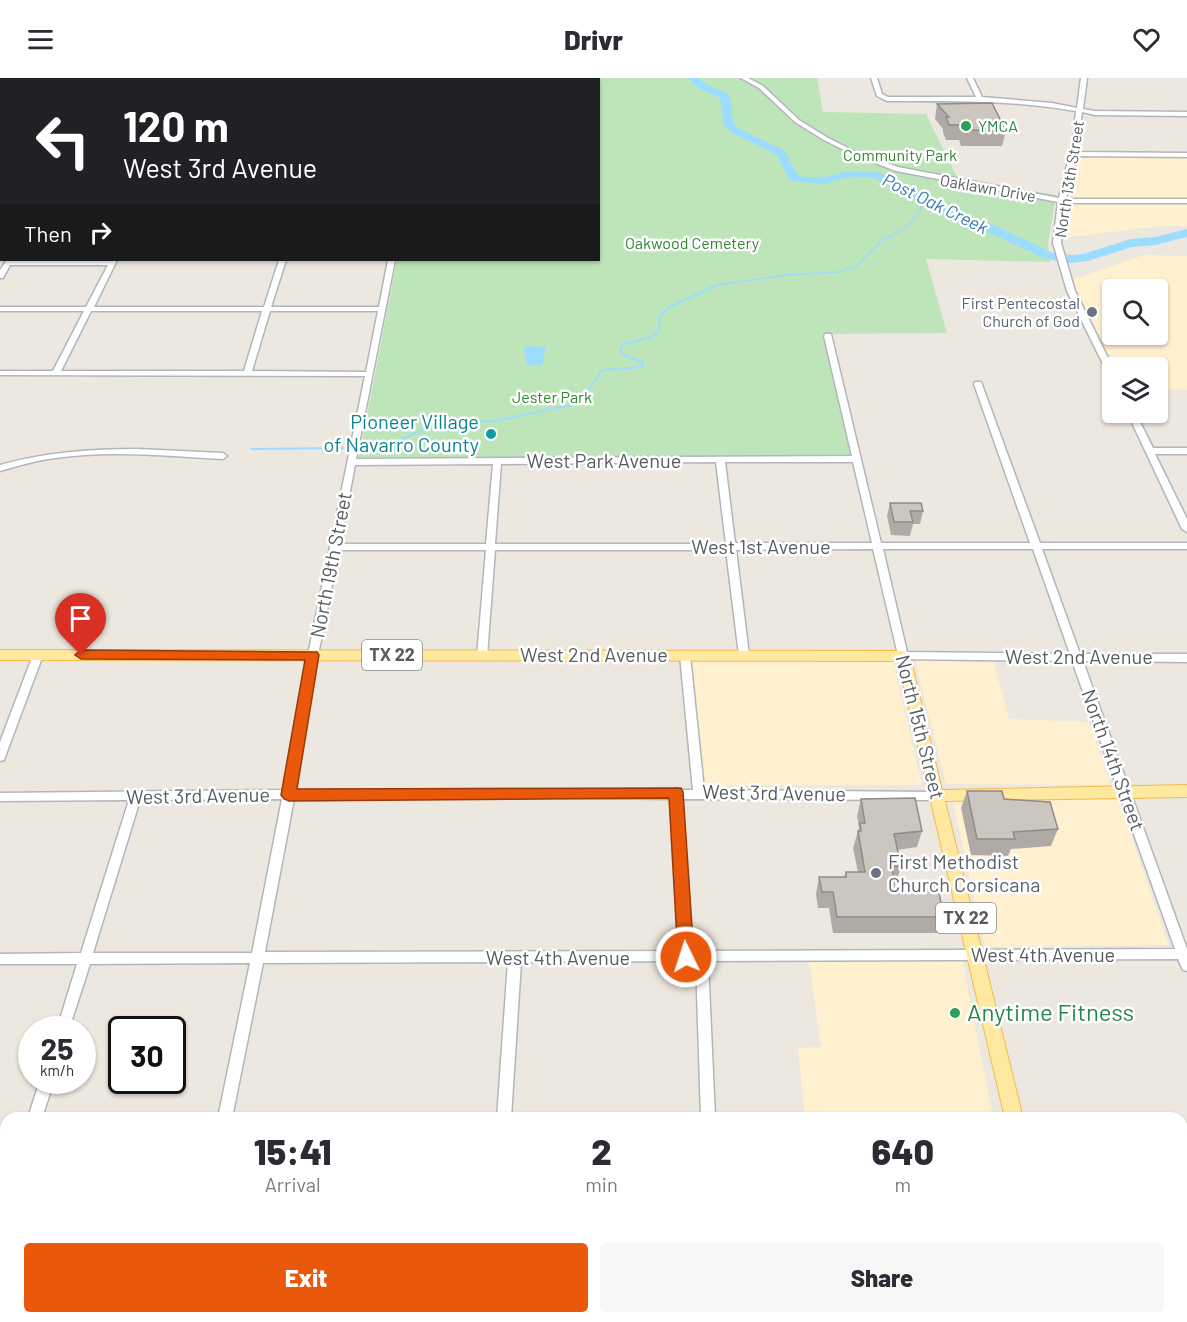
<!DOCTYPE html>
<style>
:root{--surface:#fff;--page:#f7f7f7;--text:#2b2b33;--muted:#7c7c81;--accent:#ea580c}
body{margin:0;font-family:Barlow,sans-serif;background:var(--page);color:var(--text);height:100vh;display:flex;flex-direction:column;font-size:22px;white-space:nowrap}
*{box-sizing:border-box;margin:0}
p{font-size:20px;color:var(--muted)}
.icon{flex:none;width:33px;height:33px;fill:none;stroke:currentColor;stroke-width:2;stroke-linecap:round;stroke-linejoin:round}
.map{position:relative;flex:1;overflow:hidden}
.panel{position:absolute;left:0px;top:1034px;width:1188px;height:212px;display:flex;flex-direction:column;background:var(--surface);border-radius:18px 18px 0 0;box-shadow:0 2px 4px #0004}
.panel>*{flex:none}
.banner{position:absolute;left:0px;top:0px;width:600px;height:183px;box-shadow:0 2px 4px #0004;background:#202124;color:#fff;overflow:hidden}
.fabs{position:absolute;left:1102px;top:201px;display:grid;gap:12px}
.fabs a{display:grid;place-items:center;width:66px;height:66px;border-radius:6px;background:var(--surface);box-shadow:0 2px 4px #0004;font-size:30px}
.speed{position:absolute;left:18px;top:938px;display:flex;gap:12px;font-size:30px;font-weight:700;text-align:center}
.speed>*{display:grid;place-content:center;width:78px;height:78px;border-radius:50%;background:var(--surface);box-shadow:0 2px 4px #0004;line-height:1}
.speed small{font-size:15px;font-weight:400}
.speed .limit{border:3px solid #111;border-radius:9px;background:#fff;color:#111}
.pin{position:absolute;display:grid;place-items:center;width:51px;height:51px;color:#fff;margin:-62px -26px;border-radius:50% 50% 50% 0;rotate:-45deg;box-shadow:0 0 6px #0007}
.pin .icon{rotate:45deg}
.me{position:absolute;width:66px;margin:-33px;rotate:356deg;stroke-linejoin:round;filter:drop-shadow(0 0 4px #0008)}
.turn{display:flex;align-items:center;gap:21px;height:126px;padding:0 24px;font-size:27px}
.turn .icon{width:78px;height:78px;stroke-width:2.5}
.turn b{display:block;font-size:42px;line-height:51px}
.then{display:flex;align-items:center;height:57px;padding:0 24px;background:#0003;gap:12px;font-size:22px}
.eta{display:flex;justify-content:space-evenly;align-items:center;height:102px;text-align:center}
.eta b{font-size:36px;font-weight:800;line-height:42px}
.primary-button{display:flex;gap:12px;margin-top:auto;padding:12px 24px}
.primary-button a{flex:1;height:69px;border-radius:6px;background:var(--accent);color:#fff;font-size:24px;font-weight:800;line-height:69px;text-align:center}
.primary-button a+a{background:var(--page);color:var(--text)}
header{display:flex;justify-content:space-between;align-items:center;height:78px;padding:0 24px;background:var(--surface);font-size:27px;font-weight:800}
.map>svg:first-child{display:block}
</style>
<header><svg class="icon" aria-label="menu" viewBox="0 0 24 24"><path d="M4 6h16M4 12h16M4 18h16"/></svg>Drivr<svg class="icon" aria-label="heart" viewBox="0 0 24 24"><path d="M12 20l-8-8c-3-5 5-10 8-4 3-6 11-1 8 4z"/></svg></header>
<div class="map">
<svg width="1187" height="1244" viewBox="0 0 1187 1244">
<rect width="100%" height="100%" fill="#ece8df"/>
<g fill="#fff0d0" fill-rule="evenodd">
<path d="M1078,78H1187V121H1067Z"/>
<path d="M1066,124H1187V148H1160L1063,160Z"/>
<path d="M1144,177L1187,178V312L1158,311V290L1114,289L1072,202ZM1113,212H1158V256H1113Z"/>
<path d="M915,582H993L1009,641L1089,644L1111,707L946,706Z"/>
<path d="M691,583H893L922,707H701Z"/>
<path d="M952,720L1118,721L1169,867L985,869Z"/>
<path d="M809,881H962L993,1039H805L798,970L821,969Z"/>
<path d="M759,1239H1045L1046,1244H759Z"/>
</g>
<path fill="#dedacf" d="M193,1239H476V1244H192Z"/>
<path fill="#bde5b9" d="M236,0H817L823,34L926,36L958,101L1056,117L1048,167L1050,184L926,181L947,255L822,256L852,379H359L397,182H598V2Z"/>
<path fill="#9bdcff" d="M527,268L546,269L542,287H527L524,270Z"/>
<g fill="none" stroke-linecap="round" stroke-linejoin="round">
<path stroke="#9bdcff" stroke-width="1.5" d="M711,210L717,207L786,197L838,194L857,188L882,162L903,152L918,136L924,123"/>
<g stroke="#9bdcff" stroke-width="2">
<path d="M369,366L395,364L437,346L493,343L580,325L602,292L643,289V285L624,277L620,272L622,267L651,259L659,253L660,237L670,229L714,208"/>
<path d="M251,371L343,370"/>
</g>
<path fill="#9bdcff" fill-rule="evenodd" d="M688,0H699L704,5L728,16L731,23L733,44L740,51L785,73L798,98L823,100L843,94H877L908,108L939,128L996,148L1053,175L1071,177L1083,176L1131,161L1155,159L1187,151V159L1155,167L1132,169L1088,183L1071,185L1046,181L988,154L931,132L900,112L871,99L844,100L824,106L790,103L777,77L732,55L724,47L720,20L696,9Z"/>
<g stroke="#b2b6bb" stroke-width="3">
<g id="minor">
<path d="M125,0H131L124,2Z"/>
<path d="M741,0H748L763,8L799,42L828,60L858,75L898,89L1059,120L1072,67L1076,33C1014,22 951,23 887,23L877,18L871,0H877L882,16L888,19H976L967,0H973L982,19L1052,25L1077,30L1081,0H1087L1083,31L1095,33L1187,34V38L1095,37L1082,34L1077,74L1187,75V79L1076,78L1066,121H1187V125H1065L1061,165L1075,213L1113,290V300L1109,298L1067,213L1053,165L1058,124L896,93L854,77L824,62L795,44L759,10Z"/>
<rect x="0" y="13" width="2" height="4"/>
<rect x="0" y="57" width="2" height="4"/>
<rect x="0" y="105" width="2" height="4"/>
<rect x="0" y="134" width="2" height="4"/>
<rect x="0" y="172" width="2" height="4"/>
<path d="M7,182H13V183L117,182L94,229H264L279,182H286L271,229H379L388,182H395L356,381L852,378L824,258L825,256H831L881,465H1030L974,306L975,304H981L1040,465H1187V471H1042L1080,576H1187V584L1083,583L1187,871V893L1183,892L1178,881L708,883L715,1040H701L696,883L521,884L511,1040H497L508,884L263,885L232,1040H218L250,885L90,886L69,951H57L77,886H0V876L81,875L129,722L0,723V715L284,712L308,577L365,298L0,297V293H53L84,233H0V229H86L108,187H10L3,200H0V192ZM91,233H262L244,293H61ZM270,233H378L366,294L252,293ZM716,384L726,466H495L501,386ZM725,384H853L872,465H735ZM493,386L486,466H340L355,387ZM873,471L899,581L1072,583L1175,871L692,873L682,721L937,722L941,721L943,718L941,715L937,714L704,712L690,577L685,573L680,577L693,712H680L676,710L672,712L507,711L295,712L318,577L339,472H486L477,578L482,582L487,578L495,472H726L739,577L744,581L749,577L736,472ZM883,471H1033L1070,576L907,574ZM507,719L671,721L679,873L265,874L294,721ZM282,721L252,875H93L140,722Z"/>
<path d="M1127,334H1135L1153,370H1187V376H1155L1187,441V454L1182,451Z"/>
<path d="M138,371L223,375L227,378L223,381C167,378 110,372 55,380C36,382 18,388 0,393V387C46,374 91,371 138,371Z"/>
<path d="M38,573L43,577L5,679L4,682L0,683V664L33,577Z"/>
<path d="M40,1002H54L42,1040H28Z"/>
<rect x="1182" y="1076" width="5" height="14"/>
<rect x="0" y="1084" width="6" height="14"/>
<path d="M6,1122V1150L0,1154V1126Z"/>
<rect x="0" y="1173" width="6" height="14"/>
<path d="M176,1239H192L191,1244H175Z"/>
<path d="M480,1239H496L495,1244H479Z"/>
</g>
</g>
<g stroke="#f6b94d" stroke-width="2">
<g id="major">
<path d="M0,572L903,573L910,578L942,712L1187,707V719L945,723L1023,1040H1005L898,583L0,582Z"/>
<path d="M1052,1239H1072L1073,1244H1053Z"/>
</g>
</g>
<use href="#minor" fill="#fff" fill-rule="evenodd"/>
<use href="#major" fill="#ffe8a0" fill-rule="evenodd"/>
</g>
<g fill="#afaaa5">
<path d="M937,26L1006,53L1002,68H961L959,62H946L943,54V51L935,41Z"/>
<path d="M890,425L923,433L920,446H913L910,458L891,457L887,438Z"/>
<path d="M967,713L1004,721L1058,751L1051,768L1011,771L1008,778L971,777L961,730Z"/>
<path d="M861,721L922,753L917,769L897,772L901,788L896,805H894L944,839L938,855H833L829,830H818L816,816L819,799H844L846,794H858L853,770L859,750L857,738Z"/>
<path d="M772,1239H920L921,1244H773Z"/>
</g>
<g fill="#ccc6c0" stroke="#8f8b86" stroke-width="1.5">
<path d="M992,25L1006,53L964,52L962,47H949L946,39H949L937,26Z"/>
<path d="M890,425H921L923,433H910L913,444H894Z"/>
<path d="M967,713H1002L1004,721L1050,724L1058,751L1013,754L1015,761H977Z"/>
<path d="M915,720L922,753L894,756L901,788H891L895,805H937L944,839H837L833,814H822L819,799H846V794H865L858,753H861L860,745H865L861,721Z"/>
<path d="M776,1239H920L921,1244H777Z"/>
</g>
<path fill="#ea580c" stroke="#983908" stroke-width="1.5" d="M81,572L317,574L319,577L297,711L681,710L683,714L694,879L692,884L686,886L680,884L678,879L669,720L289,723L284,721L281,717L305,582L81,581L75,577Z"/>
<g fill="#2e9e5b" stroke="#fff" stroke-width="2">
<circle cx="966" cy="48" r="6"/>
<circle cx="955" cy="935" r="6"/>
</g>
<g fill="#6b7280" stroke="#fff" stroke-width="2">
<circle cx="1092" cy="234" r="6"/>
<circle cx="876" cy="795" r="6"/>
</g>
<circle fill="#0f9aa8" stroke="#fff" stroke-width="2" cx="491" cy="356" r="6"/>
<g text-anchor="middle" stroke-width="5" stroke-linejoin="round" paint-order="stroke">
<g font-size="16" fill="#27864d" stroke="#fff" text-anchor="start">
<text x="978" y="54">YMCA</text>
</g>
<g font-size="16" fill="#348631" stroke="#fff">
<text x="900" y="83">Community Park</text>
<text x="692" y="171">Oakwood Cemetery</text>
<text x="552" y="325">Jester Park</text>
</g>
<g font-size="16" fill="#585c61" stroke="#fff">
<text transform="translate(1069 101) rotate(-81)" y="6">North 13th Street</text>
<text transform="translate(988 110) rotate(10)" y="6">Oaklawn Drive</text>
</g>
<g font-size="16" fill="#5b616d" stroke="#fff" text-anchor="end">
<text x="1080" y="231">First Pentecostal<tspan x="1080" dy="18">Church of God</tspan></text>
</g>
<g font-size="18" font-style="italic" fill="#3478ab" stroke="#fff">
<text transform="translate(935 126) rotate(26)" y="6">Post Oak Creek</text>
</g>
<g fill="#fff" stroke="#8a8d90" stroke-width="1.5">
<rect x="362" y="562" width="60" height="30" rx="4.5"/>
<rect x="936" y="825" width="60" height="30" rx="4.5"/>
</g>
<g font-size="18" font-weight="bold" fill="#585c61">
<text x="392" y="583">TX 22</text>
<text x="966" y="846">TX 22</text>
</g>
<g font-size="20" fill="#0d838f" stroke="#fff" text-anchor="end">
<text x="479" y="351">Pioneer Village<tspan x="479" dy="23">of Navarro County</tspan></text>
</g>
<g font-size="20" fill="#585c61" stroke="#fff">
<text x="604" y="390">West Park Avenue</text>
<text x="761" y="476">West 1st Avenue</text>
<text transform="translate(331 487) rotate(-79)" y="7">North 19th Street</text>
<text x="594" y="584">West 2nd Avenue</text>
<text x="1079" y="586">West 2nd Avenue</text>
<text transform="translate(920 649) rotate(76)" y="7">North 15th Street</text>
<text transform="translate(1113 682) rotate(70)" y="7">North 14th Street</text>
<text transform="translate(774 715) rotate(1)" y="7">West 3rd Avenue</text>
<text transform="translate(198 718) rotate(-1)" y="7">West 3rd Avenue</text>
<text x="1043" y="884">West 4th Avenue</text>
<text x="558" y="887">West 4th Avenue</text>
</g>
<g font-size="20" fill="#5b616d" stroke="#fff" text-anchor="start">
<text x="888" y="791">First Methodist<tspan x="888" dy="23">Church Corsicana</tspan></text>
</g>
<g font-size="24" fill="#27864d" stroke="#fff" text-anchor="start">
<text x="967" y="943">Anytime Fitness</text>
</g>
</g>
</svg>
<div class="fabs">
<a><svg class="icon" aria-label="search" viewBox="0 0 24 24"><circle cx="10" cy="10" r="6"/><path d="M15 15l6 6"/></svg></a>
<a><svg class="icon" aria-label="layers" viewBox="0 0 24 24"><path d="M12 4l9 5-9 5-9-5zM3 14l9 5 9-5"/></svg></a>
</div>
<div class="speed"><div>25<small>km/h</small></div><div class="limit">30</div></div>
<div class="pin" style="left:81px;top:577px;background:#d93025"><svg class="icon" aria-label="arrive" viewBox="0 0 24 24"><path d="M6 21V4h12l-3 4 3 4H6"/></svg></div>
<svg class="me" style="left:686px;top:879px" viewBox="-20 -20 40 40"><circle r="17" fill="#ea580c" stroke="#fff" stroke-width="3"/><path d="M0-11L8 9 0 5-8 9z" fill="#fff"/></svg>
<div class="banner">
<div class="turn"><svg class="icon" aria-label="left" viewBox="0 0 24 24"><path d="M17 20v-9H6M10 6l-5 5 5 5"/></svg><div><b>120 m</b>West 3rd Avenue</div></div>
<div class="then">Then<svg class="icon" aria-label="right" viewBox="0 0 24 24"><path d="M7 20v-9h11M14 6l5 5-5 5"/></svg></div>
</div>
<section class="panel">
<div class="eta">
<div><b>15:41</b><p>Arrival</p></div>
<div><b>2</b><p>min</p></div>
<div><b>640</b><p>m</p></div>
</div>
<div class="primary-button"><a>Exit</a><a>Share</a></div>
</section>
</div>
